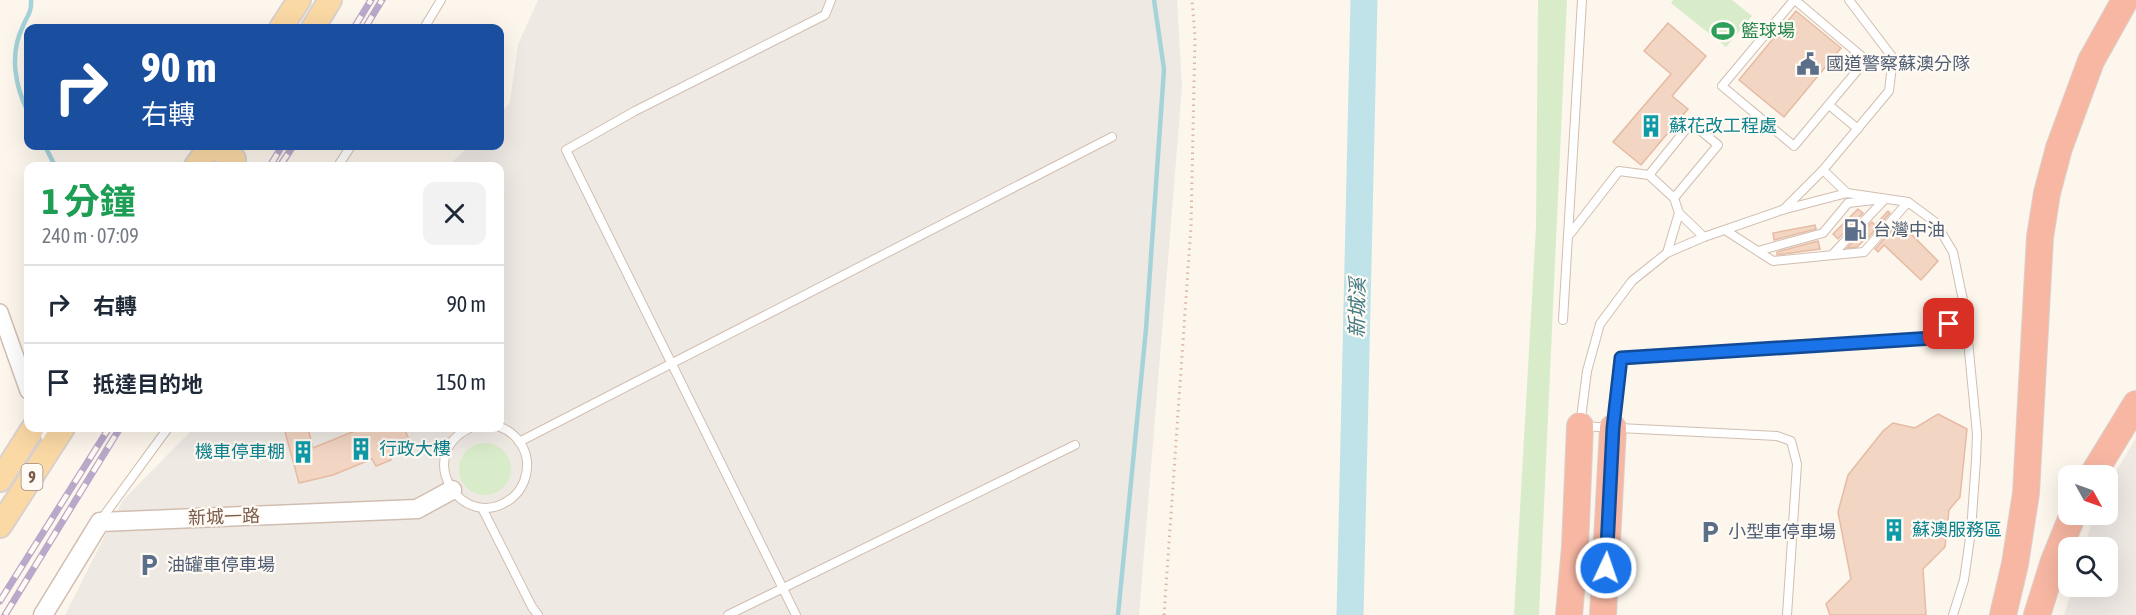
<!DOCTYPE html>
<html lang="zh-TW">
<meta charset="utf-8">
<style>
:root{--surface:#fff;--page:#f2f2f3;--text:#1f2937;--muted:#747a83;--line:#e0e1e3}
body{margin:0;font-family:"Asap Condensed","Noto Sans TC",sans-serif;background:var(--page);color:var(--text);height:100vh;display:flex;flex-direction:column;font-size:22px;white-space:nowrap}
*{box-sizing:border-box;margin:0}
p{font-size:20px;color:var(--muted)}
.icon{flex:none;width:33px;height:33px;fill:none;stroke:currentColor;stroke-width:2;stroke-linecap:round;stroke-linejoin:round}
.map{position:relative;flex:1;overflow:hidden}
.details{position:absolute;left:24px;top:162px;width:480px;height:270px;display:flex;flex-direction:column;background:var(--surface);border-radius:12px;box-shadow:0 6px 24px #0002}
.details>*{flex:none}
.guide{position:absolute;left:24px;top:24px;width:480px;height:126px;border-radius:12px;box-shadow:0 6px 24px #0002;background:#1a4fa0;color:#fff;overflow:hidden}
.needle{width:39px;rotate:130deg}
.tools{position:absolute;left:2058px;top:465px;display:grid;gap:12px}
.tools a{display:grid;place-items:center;width:60px;height:60px;border-radius:12px;background:var(--surface);box-shadow:0 6px 24px #0002;font-size:30px}
.pin{position:absolute;display:grid;place-items:center;width:51px;height:51px;color:#fff;margin:-26px;border-radius:12px;box-shadow:0 3px 9px #0006}
.me{position:absolute;width:66px;margin:-33px;rotate:3deg;stroke-linejoin:round;filter:drop-shadow(0 0 4px #0008)}
.turn{display:flex;align-items:center;gap:21px;height:126px;padding:0 18px;font-size:27px}
.turn .icon{width:78px;height:78px;stroke-width:2.5}
.turn b{display:block;font-size:42px;line-height:51px}
.round{display:grid;place-items:center;flex:none;width:63px;height:63px;border-radius:12px;background:var(--page)}
.summary{display:flex;align-items:center;justify-content:space-between;height:102px;padding:0 18px}
h1{font-size:36px;font-weight:700;line-height:45px;color:#1e9e55}
ul{padding:0;list-style:none}
li{display:flex;align-items:center;gap:18px;height:78px;padding:0 18px;border-top:2px solid var(--line)}
li div{flex:1}
li b{display:block;font-size:22px}
li em{font-style:normal}
.map>svg:first-child{display:block}
</style>
<div class="map">
<svg width="2136" height="615" viewBox="0 0 2136 615">
<rect width="100%" height="100%" fill="#fdf6ec"/>
<g fill="#efe9e4">
<path d="M538,0H1177L1182,87L1139,615H65L123,500L194,428H500V166H448L469,146H500V114L510,102L518,44Z"/>
<path d="M2136,438V615H2064L2073,587L2108,586V548L2084,547L2094,515L2108,514V485Z"/>
</g>
<g fill="#d8ecc9">
<path d="M1538,0H1567L1539,615H1514L1536,227Z"/>
<path d="M1673,0H1732L1752,16L1726,47L1671,3Z"/>
<circle cx="485" cy="469" r="26"/>
</g>
<g fill="none" stroke-linecap="round" stroke-linejoin="round">
<g stroke="#a5d3da" stroke-width="4.5">
<path d="M28,112C15,86 9,54 23,26C27,16 32,12 31,0"/>
<path d="M45,146L55,166"/>
<path d="M1118,615L1146,329L1164,69L1154,0"/>
</g>
<path stroke="#bfe3e8" stroke-width="27" d="M1350,615L1364,0"/>
</g>
<g fill="#f3d5c3" stroke="#e6bba3" stroke-width="1.5">
<path d="M1796,11L1841,48L1784,117L1739,80Z"/>
<path d="M1668,23L1706,56L1672,96L1688,109L1641,165L1613,142L1671,74L1644,51Z"/>
<path d="M1858,209L1863,213L1838,239L1833,234Z"/>
<path d="M1888,211L1890,213L1866,240L1865,239L1857,247L1847,248L1872,222L1875,225Z"/>
<path d="M1899,222L1938,261L1921,280L1884,245L1878,252L1875,249Z"/>
<path d="M1815,225L1816,229L1774,240L1773,233Z"/>
<path d="M1818,241L1820,249L1777,255V252Z"/>
<path d="M1938,414L1967,429L1960,497L1949,510L1945,547L1923,569L1926,615H1830L1826,604L1851,579L1838,512L1848,475L1883,431L1893,423L1915,428Z"/>
<path d="M284,428H308L313,448L362,428H404L411,444L389,453L391,460L376,466L372,459L333,475L299,483Z"/>
</g>
<g fill="none" stroke-linecap="round" stroke-linejoin="round">
<g stroke="#d1beb0" stroke-width="10">
<g id="service">
<path d="M1794,0L1722,86L1794,146L1866,60L1795,0"/>
<path d="M424,28L441,0"/>
<path d="M1829,105L1858,129"/>
<path d="M338,166L351,146"/>
<path d="M1823,170L1847,193"/>
<path d="M1649,175L1691,123L1718,145L1674,198"/>
<path d="M1783,210L1823,170L1889,91L1893,58L1849,0"/>
<path d="M1725,230L1773,261L1864,252L1908,202"/>
<path d="M1570,234L1619,171L1649,175L1674,198L1679,213L1704,237"/>
<path d="M1758,251L1823,233L1848,203L1874,200"/>
<path d="M1667,253L1679,213"/>
<path d="M1832,255L1885,199"/>
<path d="M1563,320L1582,0"/>
<path d="M1614,423L1621,358L1933,338L1965,310"/>
<path d="M470,428C412,455 463,536 512,498C523,489 528,475 527,461C525,445 514,432 500,427"/>
<path d="M519,442L1112,137"/>
<path d="M482,508L532,607L538,615"/>
<path d="M100,521L168,428"/>
<path d="M728,615L1075,445"/>
<path d="M796,615L566,150L635,111L825,15L831,0"/>
<path d="M1787,615L1797,464L1791,441L1777,436L1580,426L1587,371L1600,324L1632,281L1667,253L1704,237L1782,210L1847,193L1908,202L1935,222L1953,252L1965,310L1977,434L1976,460L1971,531L1964,580L1953,615"/>
</g>
</g>
<g stroke="#d1beb0" stroke-width="18">
<g id="minor">
<path d="M0,312L28,391"/>
<path d="M45,428L53,444"/>
</g>
</g>
<g stroke="#d1beb0" stroke-width="21">
<path id="tertiary" d="M43,615L100,522L417,509L452,490"/>
</g>
<g stroke="#dad1cd" stroke-width="26">
<g id="primary">
<path d="M281,28L299,0"/>
<path d="M313,28L330,0"/>
<path d="M212,146L234,159"/>
<path d="M196,166L210,146"/>
<path d="M0,480L33,428"/>
<path d="M0,526L63,428"/>
</g>
</g>
<g stroke="#dad1cd" stroke-width="28">
<g id="motorway">
<path d="M2092,476L2136,404"/>
<path d="M1569,615L1575,547L1580,426"/>
<path d="M1603,615L1613,428"/>
<path d="M2003,615L2015,564L2026,493L2040,237L2047,193L2059,148L2091,61L2125,0"/>
<path d="M2037,615L2054,561L2073,514"/>
</g>
</g>
<path stroke="#d9b8a5" stroke-width="3" stroke-dasharray="1.5 4.5" stroke-linecap="butt" d="M1164,615L1191,226L1195,37L1192,0"/>
<use href="#service" stroke="#fff" stroke-width="8"/>
<use href="#minor" stroke="#fff" stroke-width="15"/>
<use href="#tertiary" stroke="#fff" stroke-width="18"/>
<use href="#primary" stroke="#fbd9a5" stroke-width="22"/>
<use href="#motorway" stroke="#f7b7a3" stroke-width="26"/>
<g stroke="#b9a8c9" stroke-width="7">
<g id="rail">
<path d="M354,28L371,0"/>
<path d="M365,28L382,0"/>
<path d="M270,166L282,146"/>
<path d="M280,166L293,146"/>
<path d="M0,601L109,428"/>
<path d="M5,615L120,428"/>
</g>
</g>
<use href="#rail" stroke="#fffaf3" stroke-width="4.5" stroke-dasharray="14" stroke-linecap="butt"/>
</g>
<g fill="none" stroke-linecap="round" stroke-linejoin="round">
<g stroke="#114b97" stroke-width="15">
<path id="route" d="M1606,568L1613,428L1621,358L1933,338L1949,324"/>
</g>
<use href="#route" stroke="#1a73e8" stroke-width="10"/>
</g>
<defs>
<g id="stadium-bare" transform="scale(1.8)"><path d="M0-5a6.5 5 0 1 0 0 10a6.5 5 0 1 0 0-10ZM-3.5-1.8h7v3.6h-7Z" fill="#2e9e5b" stroke="#fffaf3" stroke-width="2.5" paint-order="stroke"/></g>
<g id="civic-bare" transform="scale(1.8)"><path d="M-.6-6.5H3V-4.5H.6V-3L4-1V1h2V6H-6V1h2V-1L-.6-3ZM-1.2 2.5V6h2.4V2.5Z" fill="#5c6f8a" stroke="#fffaf3" stroke-width="2.5" paint-order="stroke"/></g>
<g id="building-bare" transform="scale(1.8)"><path d="M-4-6H4V6H1V3H-1V6H-4ZM-2.5-4.3h1.7v1.8h-1.7ZM.8-4.3h1.7v1.8H.8ZM-2.5-1h1.7V.8h-1.7ZM.8-1h1.7V.8H.8Z" fill="#0f9aa8" stroke="#fffaf3" stroke-width="2.5" paint-order="stroke"/></g>
<g id="fuel-bare" transform="scale(1.8)"><path d="M-5.5-6h7V0h2V4h1.3V-2.5L3-4.5l.8-.8L6-3V5H2.5V1h-1V6h-7ZM-4.2-4.7v3.2H.2V-4.7Z" fill="#5c6f8a" stroke="#fffaf3" stroke-width="2.5" paint-order="stroke"/></g>
<g id="parking-bare" transform="scale(1.8)"><path d="M-3.5-5.5H1a3.5 3.5 0 0 1 0 7H-1V5.5H-3.5ZM-1-3.4V-.6H.8a1.4 1.4 0 0 0 0-2.8Z" fill="#5c6f8a" stroke="#fffaf3" stroke-width="2.5" paint-order="stroke"/></g>
</defs>
<g fill-rule="evenodd">
<use href="#stadium-bare" x="1723" y="31"/>
<use href="#civic-bare" x="1808" y="64"/>
<use href="#building-bare" x="1651" y="126"/>
<use href="#fuel-bare" x="1855" y="230"/>
<use href="#building-bare" x="361" y="449"/>
<use href="#building-bare" x="303" y="452"/>
<use href="#building-bare" x="1894" y="530"/>
<use href="#parking-bare" x="1710" y="532"/>
<use href="#parking-bare" x="149" y="565"/>
</g>
<g text-anchor="middle" stroke-width="4.5" stroke-linejoin="round" paint-order="stroke">
<rect fill="#fffaf3" stroke="#a28b7f" stroke-width="1.5" x="21.5" y="464" width="21" height="26" rx="4.5"/>
<g font-size="16" font-weight="bold" fill="#7a5c4d">
<text x="32" y="483">9</text>
</g>
<g font-size="18" fill="#27864d" stroke="#fffaf3" text-anchor="start">
<text x="1741" y="37">籃球場</text>
</g>
<g font-size="18" fill="#4e5e75" stroke="#fffaf3" text-anchor="start">
<text x="1826" y="70">國道警察蘇澳分隊</text>
<text x="1873" y="236">台灣中油</text>
<text x="1728" y="538">小型車停車場</text>
<text x="167" y="571">油罐車停車場</text>
</g>
<g font-size="18" fill="#0d838f" stroke="#fffaf3" text-anchor="start">
<text x="1669" y="132">蘇花改工程處</text>
<text x="379" y="455">行政大樓</text>
<text x="285" y="458" text-anchor="end">機車停車棚</text>
<text x="1912" y="536">蘇澳服務區</text>
</g>
<g font-size="18" fill="#7a5c4d" stroke="#fffaf3">
<text transform="translate(224 517) rotate(-2)" y="6">新城一路</text>
</g>
<g font-size="20" font-style="italic" fill="#437c86" stroke="#fffaf3">
<text transform="translate(1357 308) rotate(-89)" y="7">新城溪</text>
</g>
</g>
</svg>
<div class="tools">
<a><svg class="needle" viewBox="-14 -14 28 28"><path d="M0-13l5 13h-10z" fill="#e53935"/><path d="M0 13l5-13h-10z" fill="#747a83"/></svg></a>
<a><svg class="icon" aria-label="search" viewBox="0 0 24 24"><circle cx="10" cy="10" r="6"/><path d="M15 15l6 6"/></svg></a>
</div>
<div class="pin" style="left:1949px;top:324px;background:#d93025"><svg class="icon" aria-label="arrive" viewBox="0 0 24 24"><path d="M6 21V4h12l-3 4 3 4H6"/></svg></div>
<svg class="me" style="left:1606px;top:568px" viewBox="-20 -20 40 40"><circle r="17" fill="#1a73e8" stroke="#fff" stroke-width="3"/><path d="M0-11L8 9 0 5-8 9z" fill="#fff"/></svg>
<div class="guide">
<div class="turn"><svg class="icon" aria-label="right" viewBox="0 0 24 24"><path d="M7 20v-9h11M14 6l5 5-5 5"/></svg><div><b>90 m</b>右轉</div></div>
</div>
<section class="details">
<div class="summary"><div><h1>1 分鐘</h1><p>240 m · 07:09</p></div><a class="round"><svg class="icon" aria-label="close" viewBox="0 0 24 24"><path d="M6 6l12 12M18 6L6 18"/></svg></a></div>
<ul>
<li><svg class="icon" aria-label="right" viewBox="0 0 24 24"><path d="M7 20v-9h11M14 6l5 5-5 5"/></svg><div><b>右轉</b></div><em>90 m</em></li>
<li><svg class="icon" aria-label="arrive" viewBox="0 0 24 24"><path d="M6 21V4h12l-3 4 3 4H6"/></svg><div><b>抵達目的地</b></div><em>150 m</em></li>
</ul>
</section>
</div>
